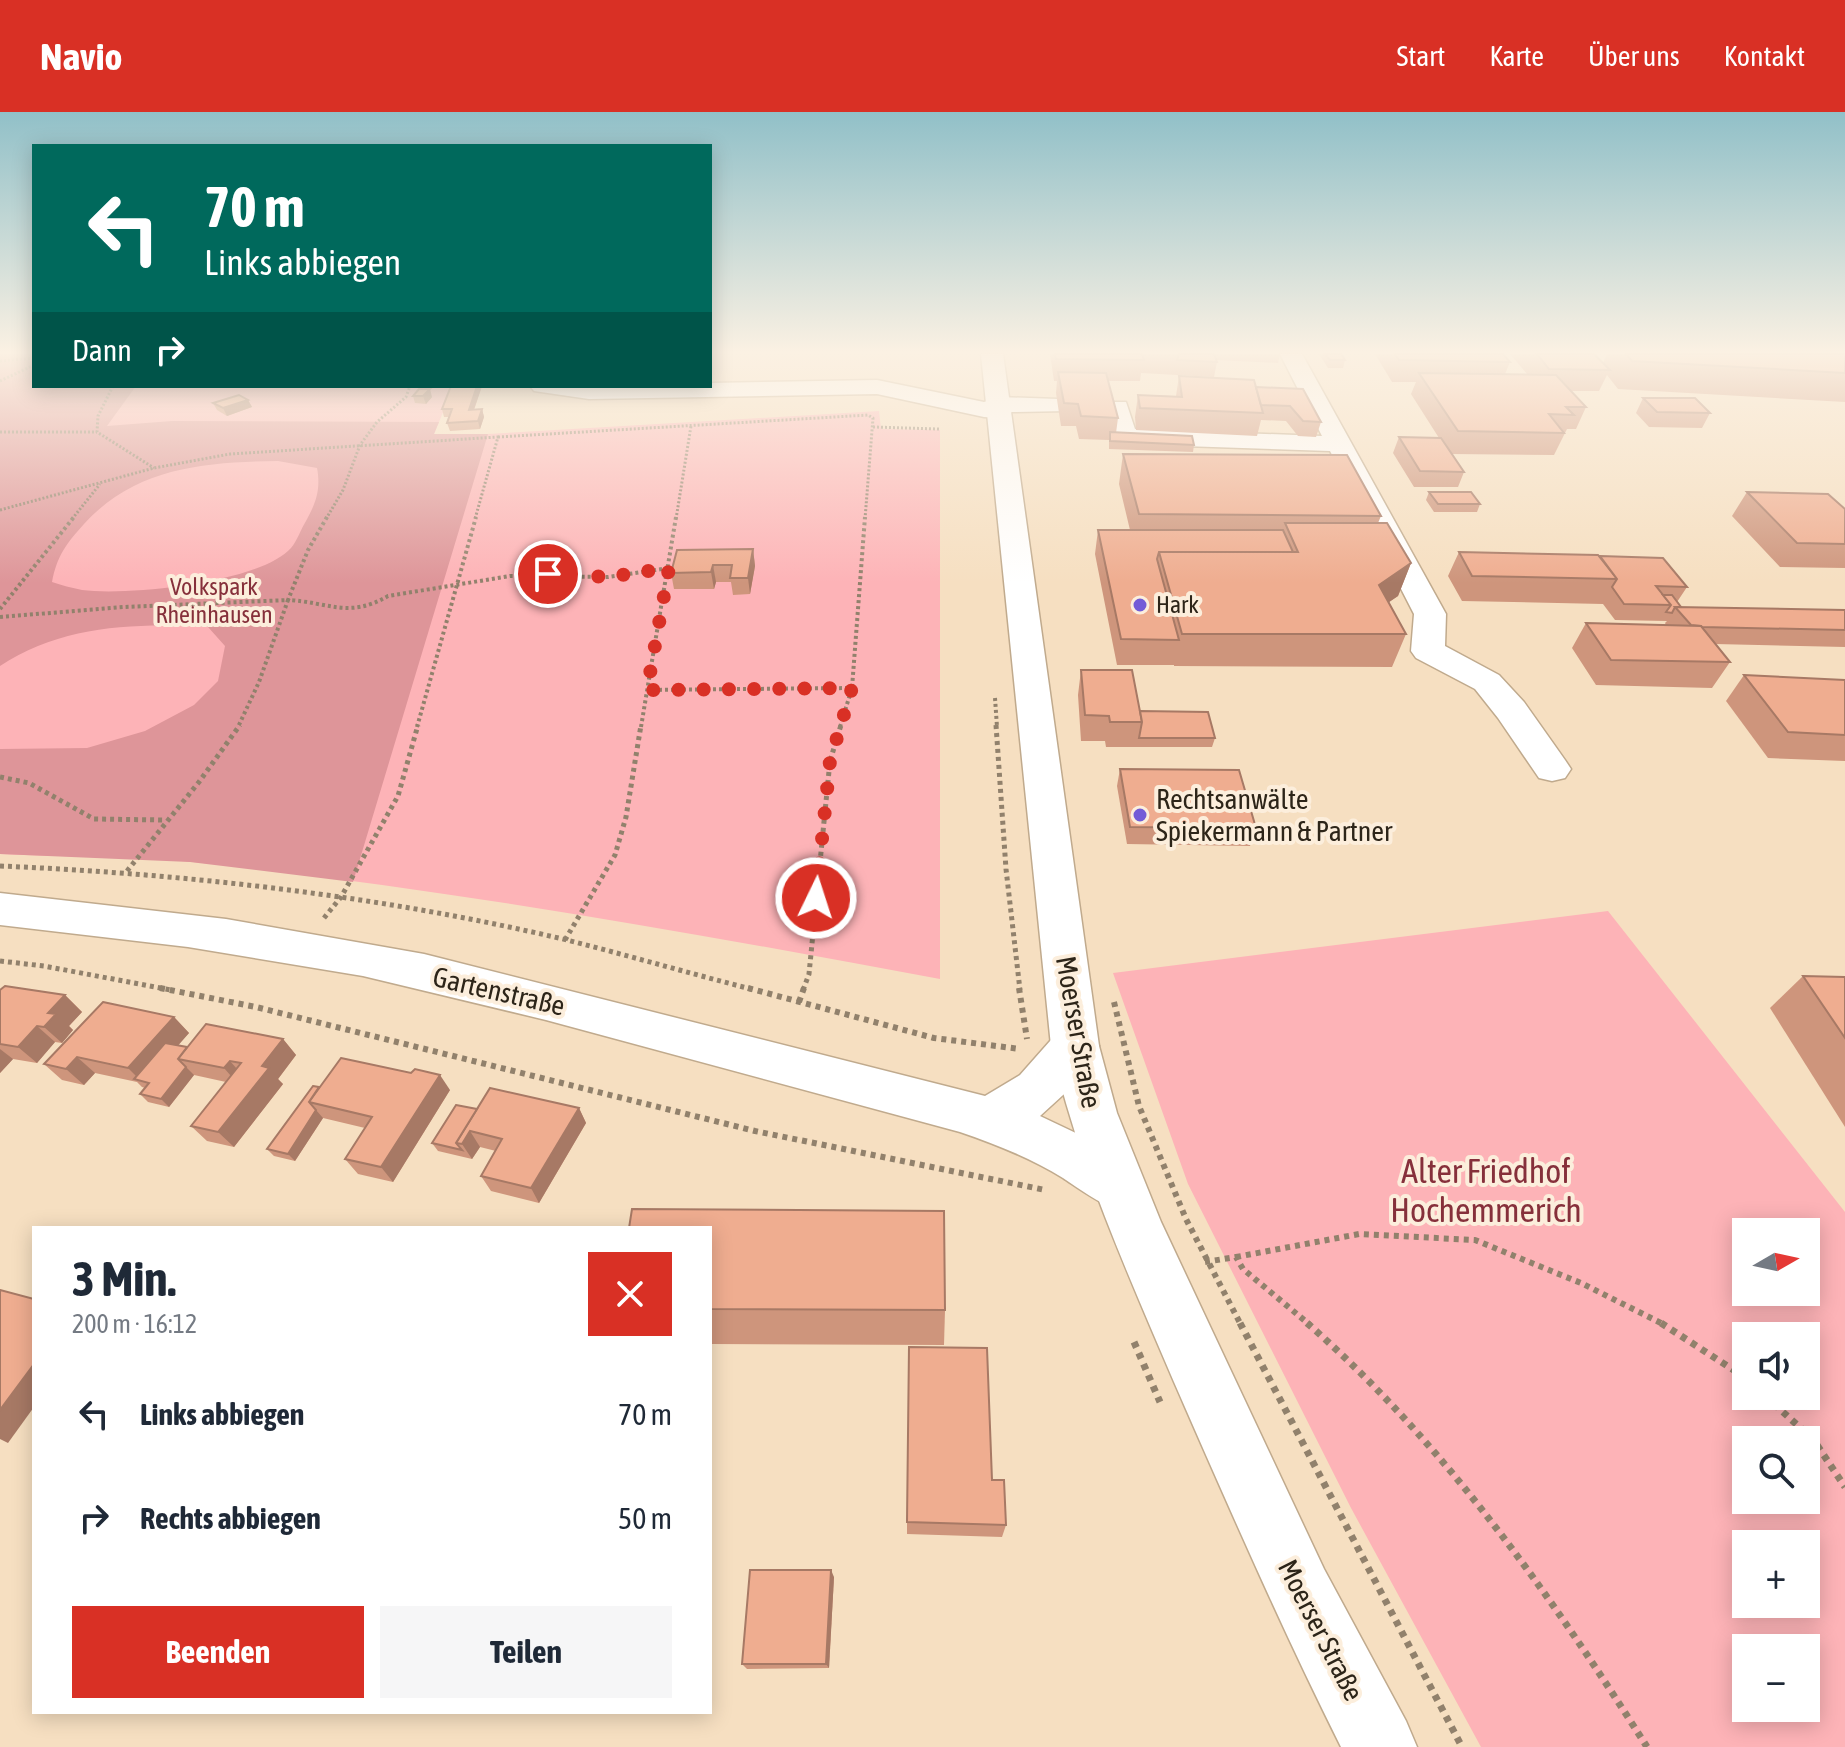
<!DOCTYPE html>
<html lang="de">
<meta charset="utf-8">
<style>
:root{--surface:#fff;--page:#f6f6f7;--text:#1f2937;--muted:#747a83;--accent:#d93025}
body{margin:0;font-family:"Asap Condensed",sans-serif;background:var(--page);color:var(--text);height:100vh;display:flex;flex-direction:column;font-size:30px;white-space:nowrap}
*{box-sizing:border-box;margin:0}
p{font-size:26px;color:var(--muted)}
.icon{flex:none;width:44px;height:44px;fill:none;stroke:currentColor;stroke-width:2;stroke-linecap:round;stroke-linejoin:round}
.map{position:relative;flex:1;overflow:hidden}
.sheet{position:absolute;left:32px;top:1114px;width:680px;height:488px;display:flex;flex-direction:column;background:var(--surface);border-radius:0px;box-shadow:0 4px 20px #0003}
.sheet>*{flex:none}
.top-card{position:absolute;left:32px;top:32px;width:680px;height:244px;border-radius:0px;box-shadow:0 4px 20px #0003;background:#00695c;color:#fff;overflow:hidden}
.needle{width:52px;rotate:81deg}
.fabs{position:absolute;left:1732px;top:1106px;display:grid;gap:16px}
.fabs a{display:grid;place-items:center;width:88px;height:88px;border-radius:0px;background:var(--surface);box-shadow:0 4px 20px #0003;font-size:40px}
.pin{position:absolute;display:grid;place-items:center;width:68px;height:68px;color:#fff;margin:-34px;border:4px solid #fff;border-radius:50%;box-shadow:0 2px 8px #0007}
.me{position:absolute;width:88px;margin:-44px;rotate:4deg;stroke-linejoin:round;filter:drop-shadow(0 0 6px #0008)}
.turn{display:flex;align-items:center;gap:28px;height:168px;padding:0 40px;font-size:36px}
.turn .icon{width:104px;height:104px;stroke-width:2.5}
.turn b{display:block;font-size:56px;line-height:68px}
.then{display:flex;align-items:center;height:76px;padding:0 40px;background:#0003;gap:16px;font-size:30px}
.round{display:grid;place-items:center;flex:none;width:84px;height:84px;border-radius:0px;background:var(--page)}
.headline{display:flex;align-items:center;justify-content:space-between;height:136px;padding:0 40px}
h1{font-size:48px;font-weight:700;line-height:60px}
.cta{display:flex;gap:16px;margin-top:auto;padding:16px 40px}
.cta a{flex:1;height:92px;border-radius:0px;background:var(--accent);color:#fff;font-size:32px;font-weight:700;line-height:92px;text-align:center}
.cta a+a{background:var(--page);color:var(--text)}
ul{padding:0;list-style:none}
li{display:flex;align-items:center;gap:24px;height:104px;padding:0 40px}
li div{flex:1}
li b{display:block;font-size:30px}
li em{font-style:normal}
header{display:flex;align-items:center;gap:48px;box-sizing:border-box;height:112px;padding:0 40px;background:var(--accent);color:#fff}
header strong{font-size:38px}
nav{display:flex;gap:44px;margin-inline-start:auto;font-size:28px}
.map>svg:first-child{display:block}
</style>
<header>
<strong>Navio</strong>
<nav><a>Start</a><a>Karte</a><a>Über uns</a><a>Kontakt</a></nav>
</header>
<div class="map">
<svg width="1845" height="1635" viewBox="0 0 1845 1635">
<rect width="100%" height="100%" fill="#f6dfc1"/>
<g fill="#fdb3b7" fill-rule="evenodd">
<path d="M0,242H34V274H454L434,322H488L879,299L881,317L940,318V867C693,821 444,776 193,750C130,744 64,745 0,742Z"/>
<path d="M1608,799L1845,1100V1635H1481L1351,1396L1188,1072L1113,861ZM1806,1120V1180H1746V1120ZM1806,1224V1284H1746V1224ZM1806,1328V1388H1746V1328ZM1806,1432V1492H1746V1432ZM1806,1536V1596H1746V1536Z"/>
</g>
<path fill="#de9599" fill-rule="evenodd" d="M0,242H34V274H136L107,314L172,309L439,310L434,322H488L353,770L190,750L0,742V637L87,636L145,619L194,593L218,569L225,534L208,515C136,511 62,513 0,554ZM278,349L317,356C321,377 316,391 306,409C301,417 297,429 291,436C260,471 127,484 82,478C72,476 61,473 52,470C57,444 66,432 84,412C136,355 205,350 278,349Z"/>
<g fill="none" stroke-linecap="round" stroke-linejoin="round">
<g stroke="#c0aa8d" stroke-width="3">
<g id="minor">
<path d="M1280,242H1302L1446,502L1445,534L1499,563L1524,590L1565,648L1571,657L1565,666L1552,669L1539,666L1498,606L1475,577L1416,546L1411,539L1414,502L1330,339L1124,332L1115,329L1105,295L1108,290H1126L1135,317L1322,324Z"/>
<path d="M877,268L984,290L999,285L1058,287L1067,289L1070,294L1067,299L1012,300L1000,306L984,305L877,282L589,287L534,279L530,274H710V271Z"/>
<path d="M0,781L226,807L424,842L985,984L1020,963L1058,920L1075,914L1092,920L1099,934L1074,973L1040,1004L1099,1032L1136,1056L1144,1073L1136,1090L1117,1098C1097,1090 1081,1078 1063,1066C1031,1046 995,1032 960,1020L546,908L363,864L188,835L0,813Z"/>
</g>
</g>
<g stroke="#c0aa8d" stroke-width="3">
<path id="major" d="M981,242H1003L1099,934L1117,1001L1161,1110L1324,1457L1406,1609L1417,1635H1341C1281,1515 1228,1393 1174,1270C1127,1160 1078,1051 1051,934Z"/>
</g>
<g stroke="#91816c" stroke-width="3" stroke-dasharray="2 2" stroke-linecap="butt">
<path d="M0,249L34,246"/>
<path d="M0,269L34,253"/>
<path d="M113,274L98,304L97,320L154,356"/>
<path d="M873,315L939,317"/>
<path d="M0,320H97"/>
<path d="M498,325L868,303L873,306L865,407"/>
<path d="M0,398L154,356L230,342L498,325L475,407"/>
<path d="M72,407L100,372"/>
<path d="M326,407L343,378L360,333L377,310L406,285L410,274"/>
<path d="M676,407L691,314"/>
</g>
<g stroke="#91816c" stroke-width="4" stroke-dasharray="3 3" stroke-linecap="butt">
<path d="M327,405L308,438L288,488C328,490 349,507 388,484L510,464L608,465L669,456"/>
<path d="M0,497L74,405"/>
<path d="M0,505L124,495L288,488L259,570L238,615"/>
<path d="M647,578L852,576"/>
<path d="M995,586L997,615"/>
<path d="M417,615L476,405"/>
<path d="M641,615L676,405"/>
<path d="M840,615L852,576L865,405"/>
</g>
<g stroke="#91816c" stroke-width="5" stroke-dasharray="4 4" stroke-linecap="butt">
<path d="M996,613L1006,757L1020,878"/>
<path d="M0,665L29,671L94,707L164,708"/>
<path d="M0,754C189,762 382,784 567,828C630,844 692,862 755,878"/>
<path d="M127,759L199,670L240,613"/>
<path d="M324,806L341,785L398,684L418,613"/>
<path d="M565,828L615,743L626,705L641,613"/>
<path d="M0,849L44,854L171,878"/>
<path d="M803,878L809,862L830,649L841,613"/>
</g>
<g stroke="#91816c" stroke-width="6" stroke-dasharray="5 5" stroke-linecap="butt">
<path d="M160,876L256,895L755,1019L1045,1078"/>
<path d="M748,876L934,926L1020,937"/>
<path d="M1019,876L1027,927"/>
<path d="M799,890L804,876"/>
<path d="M1114,890L1139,994L1186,1107L1241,1213"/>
<path d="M1236,1145L1359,1122L1475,1128L1581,1171L1665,1213"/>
<path d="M1205,1150L1236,1145L1243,1157L1310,1213"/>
</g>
<g stroke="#91816c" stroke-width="7" stroke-dasharray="6 6" stroke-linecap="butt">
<path d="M1240,1211L1462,1635"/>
<path d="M1307,1211C1444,1331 1550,1482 1647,1635"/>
<path d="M1661,1211L1746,1266"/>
<path d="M1134,1230L1160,1290"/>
<path d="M1765,1284L1813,1327L1845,1375"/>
</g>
<use href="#minor" fill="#fff" fill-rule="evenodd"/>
<use href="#major" fill="#fff" fill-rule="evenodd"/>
</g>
<g fill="#ce957c">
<path d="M1050,242H1280L1278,251L1216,248L1217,250L1214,265L1141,261L1140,269H1108L1118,306L1116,321L1194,333L1193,340L1109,337V328L1079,327L1076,314H1061L1056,281L1057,269H1054Z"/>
<path d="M1319,242H1341L1345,248L1343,256H1328Z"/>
<path d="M1375,242H1503L1510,250L1505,262H1527L1510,242H1594L1603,251L1607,242H1845V290L1618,277L1607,263L1599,279H1571L1586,295L1576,317H1567L1554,343L1452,342L1464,360L1458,375H1414L1393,341L1399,325L1439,326L1411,282L1416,270H1392Z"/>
<path d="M1179,264L1256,275L1321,310L1316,325L1298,324L1286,309L1261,308L1257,324L1136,318L1135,305L1138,283L1176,284Z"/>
<path d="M451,274H482L474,298L482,297L484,305L480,317L450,319L447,311L449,305H444L442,297Z"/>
<path d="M589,274H621L589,276Z"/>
<path d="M413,284L432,285L426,292L415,291Z"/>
<path d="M1643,286L1710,301L1702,316L1649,315L1636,301Z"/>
<path d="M248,288L252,295L227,304L217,298L213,291Z"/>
<path d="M1123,342L1381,404L1378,411L1411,451L1398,484L1389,490L1406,522L1392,555L1174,554V553H1117L1095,442L1098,418H1130L1119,372Z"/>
<path d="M1429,380L1480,392L1477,400H1434L1426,388Z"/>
<path d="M1747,380L1845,397V456L1780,455L1732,404Z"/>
<path d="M753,437L755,454L750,482L733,483L731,470H716L714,477H674L671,461Z"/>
<path d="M1459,440L1600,444L1687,475L1677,490L1681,495L1845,498V535L1715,532L1730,550L1712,576L1596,573L1572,536L1586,511L1666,513L1665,511L1667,509L1615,508L1603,492L1462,489L1448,464Z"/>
<path d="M1081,558L1140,599L1215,626L1212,635H1106L1105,629H1081L1078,583Z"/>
<path d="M1744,563L1845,568V649L1768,646L1726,589Z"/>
<path d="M1120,657L1256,716L1250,734L1127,732L1117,674Z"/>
<path d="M1803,864L1845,865V1015L1770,896Z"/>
<path d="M0,878L65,883L82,900L69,914L73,918L62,931L55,930L37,951L13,947L0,961Z"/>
<path d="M174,905L189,921L178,933L187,935L283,927L296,943L278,967L283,972L234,1035L207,1029L191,1014L226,970L194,963L169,995L148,990L140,982L145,976L142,975L137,970L95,961L84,973L62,968L44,952Z"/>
<path d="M319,975L450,978L393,1070L358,1062L345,1047L365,1016L323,1006L295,1049L274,1044L267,1037Z"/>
<path d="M579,996L586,1011L539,1091L491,1079L481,1064L496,1039L480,1035L472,1047L438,1039L432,1031L477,997Z"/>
<path d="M710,1116L945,1198L944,1233L710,1232Z"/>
<path d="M992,1368L1006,1413L1002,1425L907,1422V1410Z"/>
<path d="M834,1465L829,1556L747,1557L742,1552Z"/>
</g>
<g fill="#a77965">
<path d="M477,274H482L471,306L469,298Z"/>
<path d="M430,277L432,285L426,292L423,284Z"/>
<path d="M248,288L252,295L227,304L223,296Z"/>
<path d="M482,297L484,305L480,317L478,309Z"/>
<path d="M753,437L755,454L750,482L748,466Z"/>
<path d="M1411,451L1398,484L1367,505L1379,473Z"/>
<path d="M713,453L716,470L714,477L711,460Z"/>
<path d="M65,883L82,900L69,914L73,918L62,931L44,915L48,901Z"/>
<path d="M174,905L189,921L146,970L141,969L128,956Z"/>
<path d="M37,914L55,930L37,951L18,935Z"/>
<path d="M283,927L296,943L278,967L283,972L234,1035L218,1020L262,954Z"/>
<path d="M0,937L13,947L0,961Z"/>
<path d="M77,945L95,961L84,973L66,957Z"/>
<path d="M230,949L244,965L238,972L224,956Z"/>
<path d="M186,955L194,963L169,995L161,987Z"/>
<path d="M440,963L450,978L393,1070L381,1055Z"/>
<path d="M579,996L586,1011L539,1091L531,1076Z"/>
<path d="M316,998L323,1006L295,1049L288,1042Z"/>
<path d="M470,1019L480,1035L472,1047L462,1032Z"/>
<path d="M34,1252V1295L8,1331L0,1327V1298Z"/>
<path d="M831,1458L834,1465L829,1556L826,1552Z"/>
</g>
<g fill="#efad90" stroke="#a77965" stroke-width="2">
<path d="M1055,242H1142L1144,248L1056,247Z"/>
<path d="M1179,242H1214L1217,250L1177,248Z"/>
<path d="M1325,242H1341L1345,248H1330Z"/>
<path d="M1395,242H1503L1510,250L1399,248Z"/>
<path d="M1537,242H1594L1610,258L1549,257Z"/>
<path d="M1626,242H1845V261L1632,249Z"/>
<path d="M1058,260L1106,261L1118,306L1081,304L1078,292L1064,291Z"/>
<path d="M1419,261L1556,263L1586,295H1566L1574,303L1549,302L1564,321L1458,319Z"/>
<path d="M1179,264L1254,268L1263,301L1140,296L1138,283L1182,285Z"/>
<path d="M451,274H477L469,298L482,297L478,309L447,311L452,297H442Z"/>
<path d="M1256,275L1303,277L1321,310L1303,309L1290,294L1261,293Z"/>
<path d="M419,277H430L423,284H413Z"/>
<path d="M239,283L248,288L223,296L213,291Z"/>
<path d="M1643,286H1695L1710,301L1657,300Z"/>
<path d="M1110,320L1192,324L1194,333L1110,329Z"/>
<path d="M1399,325L1441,326L1464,360L1420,359Z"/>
<path d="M1123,342L1347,343L1381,404L1139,402Z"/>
<path d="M1429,380H1471L1480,392H1438Z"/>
<path d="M1747,380L1828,382L1845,397V432L1797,431Z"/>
<path d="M1285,411H1387L1411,451L1379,473L1406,522H1182L1159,440H1298Z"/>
<path d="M1098,418H1283L1293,440H1159L1157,447L1179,528L1121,527Z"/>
<path d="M753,437L748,466H730L732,453H713L711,460L671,461L677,438Z"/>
<path d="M1459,440L1598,443L1617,467L1472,464Z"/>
<path d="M1600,444L1663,446L1687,475L1656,474L1671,493L1624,492L1612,475L1617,467Z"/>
<path d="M1663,483H1672L1681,495H1675L1672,501L1666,500L1671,493Z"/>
<path d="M1675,495L1845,498V518L1702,515L1701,514L1691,513Z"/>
<path d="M1586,511L1701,514L1730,550L1611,548Z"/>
<path d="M1081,558H1132L1142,610H1110L1109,604L1085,603Z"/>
<path d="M1744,563L1845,568V623L1788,620Z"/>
<path d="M1140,599L1208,600L1215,626H1139L1142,610Z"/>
<path d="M1120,657L1239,658L1256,716L1130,715Z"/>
<path d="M1803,864L1845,865V926Z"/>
<path d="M5,874L65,883L48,901L56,902L44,915L37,914L18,935L0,932V878Z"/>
<path d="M103,890L174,905L128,956L77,945L66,957L44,952Z"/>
<path d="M206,912L283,927L262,954L269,956L218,1020L191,1014L241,951L230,949L224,956L178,947Z"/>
<path d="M165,931L187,935L178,947L186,955L161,987L140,982L149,971L134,967Z"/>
<path d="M341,946L411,961L415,957L440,963L381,1055L345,1047L372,1005L309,990Z"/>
<path d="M313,974L319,975L309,990L316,998L288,1042L267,1037Z"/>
<path d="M490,976L579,996L531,1076L481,1064L502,1027L470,1019L462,1032L456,1031Z"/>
<path d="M456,993L477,997L456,1031L462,1038L432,1031Z"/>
<path d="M632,1097L944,1099L945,1198L710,1197V1116H629Z"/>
<path d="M0,1178L34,1187V1252L0,1298Z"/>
<path d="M909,1235L987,1236L992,1368H1004L1006,1413L907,1410Z"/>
<path d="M750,1458H831L826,1552H742Z"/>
</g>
<linearGradient id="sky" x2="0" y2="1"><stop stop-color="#91c0c8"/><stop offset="0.51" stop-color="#fbf1e3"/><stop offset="1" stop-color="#fbf1e3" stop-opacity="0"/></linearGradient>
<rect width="1845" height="471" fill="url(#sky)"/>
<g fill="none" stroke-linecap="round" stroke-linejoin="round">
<path stroke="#d93025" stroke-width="14" stroke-dasharray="0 25.2" d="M548,462L608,465L669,456L647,578L852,576L830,649L816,786"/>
</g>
<g fill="#735cd7" stroke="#fceedc" stroke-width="3">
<circle cx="1140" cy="493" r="8"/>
<circle cx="1140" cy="703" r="8"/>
</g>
<g text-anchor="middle" stroke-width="8" stroke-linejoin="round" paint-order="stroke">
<g font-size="24" fill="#86303b" stroke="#fceedc">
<text x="214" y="483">Volkspark<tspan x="214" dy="28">Rheinhausen</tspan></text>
</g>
<g font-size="24" fill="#2d2519" stroke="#fceedc" text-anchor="start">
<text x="1156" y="501">Hark</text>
</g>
<g font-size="28" fill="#2d2519" stroke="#fceedc" text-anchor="start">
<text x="1156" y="697">Rechtsanwälte<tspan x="1156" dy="32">Spiekermann &amp; Partner</tspan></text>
</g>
<g font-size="28" fill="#2d2519" stroke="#fceedc">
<text transform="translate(499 879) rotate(13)" y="10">Gartenstraße</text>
<text transform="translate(1079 920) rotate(80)" y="10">Moerser Straße</text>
<text transform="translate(1321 1518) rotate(63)" y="10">Moerser Straße</text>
</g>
<g font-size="34" fill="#86303b" stroke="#fceedc">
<text x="1486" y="1071">Alter Friedhof<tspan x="1486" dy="39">Hochemmerich</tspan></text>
</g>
</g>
</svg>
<div class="fabs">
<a><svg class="needle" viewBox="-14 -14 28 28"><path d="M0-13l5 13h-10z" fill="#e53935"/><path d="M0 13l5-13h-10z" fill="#747a83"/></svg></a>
<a><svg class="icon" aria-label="sound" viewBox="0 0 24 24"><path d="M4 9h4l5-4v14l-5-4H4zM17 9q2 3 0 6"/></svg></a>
<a><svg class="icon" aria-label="search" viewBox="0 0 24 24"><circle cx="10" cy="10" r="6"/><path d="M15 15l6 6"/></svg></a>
<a>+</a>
<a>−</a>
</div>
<div class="pin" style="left:548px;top:462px;background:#d93025"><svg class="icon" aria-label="arrive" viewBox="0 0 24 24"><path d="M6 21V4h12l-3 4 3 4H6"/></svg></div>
<svg class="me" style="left:816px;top:786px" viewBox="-20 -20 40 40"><circle r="17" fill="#d93025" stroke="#fff" stroke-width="3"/><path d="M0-11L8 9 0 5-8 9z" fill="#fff"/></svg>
<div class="top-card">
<div class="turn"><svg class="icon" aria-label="left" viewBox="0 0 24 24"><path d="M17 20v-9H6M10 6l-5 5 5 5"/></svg><div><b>70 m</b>Links abbiegen</div></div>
<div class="then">Dann<svg class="icon" aria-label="right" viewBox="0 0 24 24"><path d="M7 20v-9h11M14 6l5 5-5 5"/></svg></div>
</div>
<section class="sheet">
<div class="headline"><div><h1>3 Min.</h1><p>200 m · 16:12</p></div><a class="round" style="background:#d93025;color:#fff"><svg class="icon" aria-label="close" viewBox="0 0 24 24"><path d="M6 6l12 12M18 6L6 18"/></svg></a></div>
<ul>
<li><svg class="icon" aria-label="left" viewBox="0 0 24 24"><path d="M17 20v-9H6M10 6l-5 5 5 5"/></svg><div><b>Links abbiegen</b></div><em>70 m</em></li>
<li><svg class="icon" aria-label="right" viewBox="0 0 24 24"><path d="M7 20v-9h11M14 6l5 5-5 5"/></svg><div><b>Rechts abbiegen</b></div><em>50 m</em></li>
</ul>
<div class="cta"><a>Beenden</a><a>Teilen</a></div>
</section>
</div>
